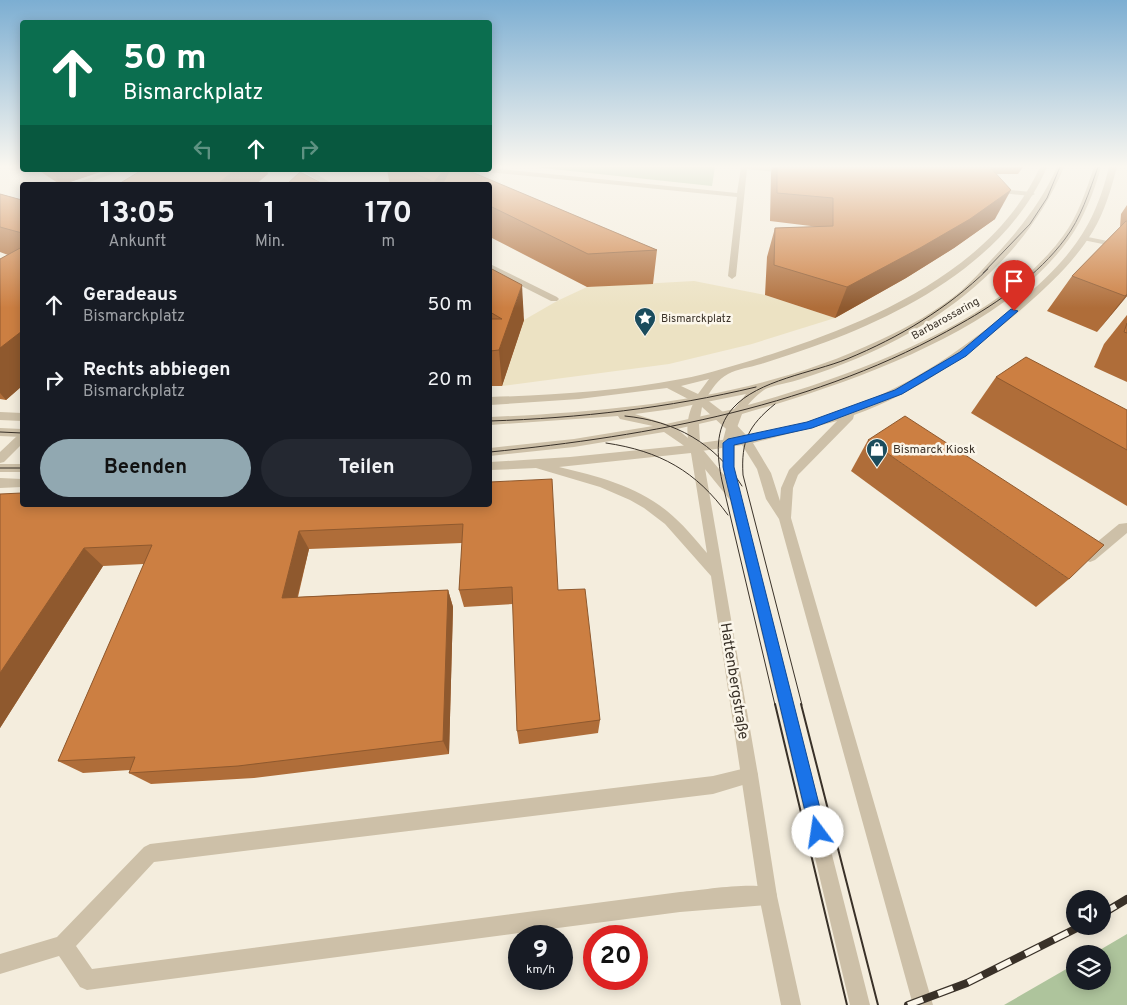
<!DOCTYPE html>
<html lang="de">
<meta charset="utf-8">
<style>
:root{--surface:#171b24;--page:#242831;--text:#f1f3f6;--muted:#9ea1a6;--accent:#91a8b1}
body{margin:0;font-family:Overpass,sans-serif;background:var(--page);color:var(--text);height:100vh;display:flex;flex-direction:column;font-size:19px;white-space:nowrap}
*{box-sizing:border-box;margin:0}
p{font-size:16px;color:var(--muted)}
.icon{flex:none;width:28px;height:28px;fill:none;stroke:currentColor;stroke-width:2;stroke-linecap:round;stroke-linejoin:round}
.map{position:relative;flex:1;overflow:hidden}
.drawer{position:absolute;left:20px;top:182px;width:472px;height:325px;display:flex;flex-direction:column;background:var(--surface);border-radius:5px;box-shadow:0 2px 12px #0003}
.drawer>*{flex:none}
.top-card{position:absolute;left:20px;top:20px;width:472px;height:152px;border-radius:5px;box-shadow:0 2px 12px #0003;background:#0b6e4f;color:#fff;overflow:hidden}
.controls{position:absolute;left:1066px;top:890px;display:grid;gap:10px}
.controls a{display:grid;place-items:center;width:45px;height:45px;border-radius:50%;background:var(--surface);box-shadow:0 2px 12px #0003;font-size:25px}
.speed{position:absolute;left:508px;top:925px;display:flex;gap:10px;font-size:25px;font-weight:700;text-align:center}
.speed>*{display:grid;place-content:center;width:65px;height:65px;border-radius:50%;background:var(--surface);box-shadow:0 2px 12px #0003;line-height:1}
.speed small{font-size:12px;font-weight:400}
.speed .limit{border:8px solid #d22;background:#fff;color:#111}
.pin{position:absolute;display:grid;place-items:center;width:42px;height:42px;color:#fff;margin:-51px -21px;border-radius:50% 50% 50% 0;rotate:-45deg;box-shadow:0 0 5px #0007}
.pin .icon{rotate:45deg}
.me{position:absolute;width:55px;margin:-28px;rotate:346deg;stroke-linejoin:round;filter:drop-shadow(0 0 4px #0008)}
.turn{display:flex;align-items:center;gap:18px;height:105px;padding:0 20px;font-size:22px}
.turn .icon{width:65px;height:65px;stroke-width:2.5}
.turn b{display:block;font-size:35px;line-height:42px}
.lanes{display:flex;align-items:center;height:48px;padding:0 20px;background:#0003;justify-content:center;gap:25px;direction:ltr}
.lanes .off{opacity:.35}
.eta{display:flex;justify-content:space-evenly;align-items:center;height:85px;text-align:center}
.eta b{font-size:30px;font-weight:700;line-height:35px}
.button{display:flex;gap:10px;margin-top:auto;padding:10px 20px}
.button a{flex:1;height:58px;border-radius:30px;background:var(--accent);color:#111;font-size:20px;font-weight:700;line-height:58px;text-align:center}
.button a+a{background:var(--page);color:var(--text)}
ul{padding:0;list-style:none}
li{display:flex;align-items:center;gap:15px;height:75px;padding:0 20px}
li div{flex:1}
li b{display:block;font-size:19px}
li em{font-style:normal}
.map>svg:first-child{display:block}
</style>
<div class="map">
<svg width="1127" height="1005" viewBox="0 0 1127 1005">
<rect width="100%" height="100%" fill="#f4eddd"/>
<g fill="#aec49c">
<path d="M533,167H715L712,186Z"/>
<path d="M1127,934V1005H1004L1075,964V981H1102V954H1093Z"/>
</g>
<path fill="#ece2c3" d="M694,281L765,295L835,318L752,344L669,364L502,386L524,320L557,301L587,287Z"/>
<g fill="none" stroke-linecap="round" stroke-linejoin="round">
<g fill="#cdc0a8" fill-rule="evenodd">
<path d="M1057,167H1064C1027,256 945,322 858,358C839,366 820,373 801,379C790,383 778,384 768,388C762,390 753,399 748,405C849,377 999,324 1063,236C1078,216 1086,191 1094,167H1101C1094,192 1084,218 1069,239C1003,332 847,384 742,414L735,433L734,467L870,1005H850L730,500L696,458L683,445L664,432L574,447L490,456V448L574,439L653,426L620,419L618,416L490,425V417C623,411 758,398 880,340C908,327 937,311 961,291C972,281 982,270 992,259C1019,230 1041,203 1057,167ZM746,394L734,409L666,424L635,414L672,409ZM729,417L722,444L724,475L704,451L677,429Z"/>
<path d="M112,170H123L81,185H70Z"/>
<path d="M0,428L22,429V437L0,436Z"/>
<rect x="0" y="464" width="22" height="8"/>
<path d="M1127,523V533L1095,560L1090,562L1085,560L1083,556L1085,552L1119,524Z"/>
<path d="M750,767L756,769L758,775L756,781L713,794L154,862L76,946L92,969L680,892C703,890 755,881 775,889L777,896L775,903L768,905L680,912L87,990L80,987L59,956L0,974V954L57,937L144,847L150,844L713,776Z"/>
</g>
<g fill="#cdc0a8" fill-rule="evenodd">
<path d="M741,167C755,167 778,164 791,171L787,173L747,169L736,276L732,279L728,276L737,197L488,172L484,170H490V168L737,193Z"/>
<path d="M301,170H310L334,185H325Z"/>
<path d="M990,188L1031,192L1035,194L1031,196L993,192H990Z"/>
<path d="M1083,236L1127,245V249L1083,240Z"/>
<path d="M490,264L557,297L559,299L557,301H551L490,270Z"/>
<path d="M22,434V444L4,462L0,463V452L18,435Z"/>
</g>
<g fill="#cdc0a8" fill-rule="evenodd">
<path d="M1040,167H1047C1009,256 912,310 826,342C804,350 783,357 761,364C751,367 737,369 728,374C718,379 711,390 706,399L727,415L747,436C855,416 926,380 1010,310C1063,264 1092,237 1109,167H1117C1111,189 1105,211 1093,231C1075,261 1050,284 1024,307C972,352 919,392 854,415L853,419L798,475L793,488L791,518L933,1005H913L779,519L766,499L757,469L742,445L702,451L758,775L777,896L801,1005H781L759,896L711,576L665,524L644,508L630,500L600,487L536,468L490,470V462L570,457L689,445C686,430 687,415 694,402L667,388L579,399L490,405V397C554,395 619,391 681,379C712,373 742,363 772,354C873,321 994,269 1040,167ZM709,379L698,394L681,386ZM702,407L736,438L700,443L699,424ZM837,421L789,470L781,488L780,501L771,473L753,443ZM691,453L707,553C695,539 682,523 667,511C636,486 597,476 559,467Z"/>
<path d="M0,412L22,413V421L0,420Z"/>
<path d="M0,478L22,479V487L0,488Z"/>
</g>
<g stroke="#393128" stroke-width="1">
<path d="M983,273L1030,224L1047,198L1060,167"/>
<path d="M775,404C748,426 741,441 743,475L802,705"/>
<path d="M625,416C675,421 715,443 742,486"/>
<path d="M490,421C580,418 668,408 756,387"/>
<path d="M0,432L22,433"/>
<path d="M606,443C660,451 696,471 728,515"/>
<path d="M490,452C651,436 818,406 960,324C999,302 1038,275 1065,239C1081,218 1089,192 1098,167"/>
<path d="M0,468H22"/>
<path d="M775,705L722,481C717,456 714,429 733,408C758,380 812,373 847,359C900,337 947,309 988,269"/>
</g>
<g stroke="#393128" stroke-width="2">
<path d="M775,704L847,1005"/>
<path d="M801,704L878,1005"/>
</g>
<g stroke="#393128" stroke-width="8">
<g id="rail">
<path d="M1102,914L1127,899"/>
<path d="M908,1005L967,983L1081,926"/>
</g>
</g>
<use href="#rail" stroke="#fbf6ea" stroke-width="5.5" stroke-dasharray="16" stroke-linecap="butt"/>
</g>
<g fill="#af6d39">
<path d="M772,167H1023L1018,174H997L995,219L954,248L906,278L835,318L765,295L767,257L775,228L819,227L770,221L771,173Z"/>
<path d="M38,170H106L61,185Z"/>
<path d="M387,170H469V171L657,250L653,284L587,287L490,237V185H390Z"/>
<path d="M0,194L22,200V386L6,400L0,399V259L8,255L0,252Z"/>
<path d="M1127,205V296L1097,332L1047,311L1072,276L1120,227L1121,214Z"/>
<path d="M490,268L524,320L502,386H490Z"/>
<path d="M1127,315V382L1094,367L1104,344Z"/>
<path d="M996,377L1127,410V506L971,413Z"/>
<path d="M868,440L1069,579L1036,607L851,471Z"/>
<path d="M0,494L490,505L558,590L600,720L598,733L519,744L517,731L513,604L464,607L459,590L462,543L309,549L298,597L448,590L453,607L449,754L254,778L151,784L129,773L130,770L83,773L58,761L144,564L103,566L0,728Z"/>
</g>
<g fill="#8f592e">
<path d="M51,170H106L61,185Z"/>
<path d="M235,170H267L268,174L255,185H216Z"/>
<path d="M444,170H469L470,175L443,183L444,185H434V182Z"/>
<path d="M1011,190L995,219L954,248L906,278L835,318L847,287Z"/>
<path d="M522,285L524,320L502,386L499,350Z"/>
<path d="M1127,294V296L1097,332Z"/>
<path d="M22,331V386L6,400L0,393V348Z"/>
<path d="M299,531L309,549L293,614L282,598Z"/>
<path d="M84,548L103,566L0,728V673Z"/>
<path d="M448,590L453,607L449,754L443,741Z"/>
</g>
<g fill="#cc7f42" stroke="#8f592e">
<path d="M777,167H990L1011,190L970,219L920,248L847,287L774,265L775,228L833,226V198L777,193Z"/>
<path d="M142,170H235L216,185H117Z"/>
<path d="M407,170H444L434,182Z"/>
<path d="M450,170H467L657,250L588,254L490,206V185H447L443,183Z"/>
<path d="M300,172L325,185H286Z"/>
<path d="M0,194L22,200V233L0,227Z"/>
<path d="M1126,221H1127V294L1125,296L1072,276Z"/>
<path d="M22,247V331L0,348V259Z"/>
<path d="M490,268L522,285L499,350L490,351V319H502L490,312Z"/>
<path d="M1127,323V333L1124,332Z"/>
<path d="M1026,357L1127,410V450L996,377Z"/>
<path d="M905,416L1104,545L1069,579L868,440Z"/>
<path d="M552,479L558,590L585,589L600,720L517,731L512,587L459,590L463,524L299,531L282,598L448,590L443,741L238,766L129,773L135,757L58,761L152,545L84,548L0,673V494L22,493V505H490V482Z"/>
</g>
<linearGradient id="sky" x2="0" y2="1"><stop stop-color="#7caed2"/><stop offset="0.54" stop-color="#faf7f0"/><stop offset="1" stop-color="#faf7f0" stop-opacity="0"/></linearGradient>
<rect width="1127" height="308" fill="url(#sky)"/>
<path fill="#1a73e8" stroke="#114b97" d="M1011,309L1018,311L966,356L902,394L812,428L734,445V467L826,832L824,837L818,840L812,837L810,832L723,467V443L728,439L807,422L895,390L960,352Z"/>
<defs>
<g id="sight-pin" transform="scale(1.125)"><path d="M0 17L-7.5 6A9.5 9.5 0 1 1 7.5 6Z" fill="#1b4c5d" stroke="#fbf6ea"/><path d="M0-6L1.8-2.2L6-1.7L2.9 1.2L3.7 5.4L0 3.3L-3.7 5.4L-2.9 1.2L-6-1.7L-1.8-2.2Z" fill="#fff"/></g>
<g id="shop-pin" transform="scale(1.125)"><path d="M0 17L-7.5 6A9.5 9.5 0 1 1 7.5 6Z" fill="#1b4c5d" stroke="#fbf6ea"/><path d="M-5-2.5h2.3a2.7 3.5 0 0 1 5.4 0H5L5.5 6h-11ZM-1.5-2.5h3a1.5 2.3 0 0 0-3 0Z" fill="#fff"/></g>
</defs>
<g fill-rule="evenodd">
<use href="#sight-pin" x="645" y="318"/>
<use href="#shop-pin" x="877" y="449"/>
</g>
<g text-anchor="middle" stroke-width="5" stroke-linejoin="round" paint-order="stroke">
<g font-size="11" fill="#393128" stroke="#fbf6ea" text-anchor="start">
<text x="661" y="322">Bismarckplatz</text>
</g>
<g font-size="11" fill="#393128" stroke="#fbf6ea">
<text transform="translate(945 318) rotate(-29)" y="4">Barbarossaring</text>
</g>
<g font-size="12" fill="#393128" stroke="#fbf6ea" text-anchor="start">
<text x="893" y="453">Bismarck Kiosk</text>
</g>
<g font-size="15" fill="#393128" stroke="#fbf6ea">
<text transform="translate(735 681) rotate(81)" y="5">Hattenbergstraße</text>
</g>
</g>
</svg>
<div class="controls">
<a><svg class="icon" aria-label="sound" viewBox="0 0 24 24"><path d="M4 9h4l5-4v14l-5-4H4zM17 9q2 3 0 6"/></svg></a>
<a><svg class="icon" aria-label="layers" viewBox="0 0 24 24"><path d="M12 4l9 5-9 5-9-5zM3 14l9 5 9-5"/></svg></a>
</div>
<div class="speed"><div>9<small>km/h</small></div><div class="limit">20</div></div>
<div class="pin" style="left:1014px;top:311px;background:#d93025"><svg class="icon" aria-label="arrive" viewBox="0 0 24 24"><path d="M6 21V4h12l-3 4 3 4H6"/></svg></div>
<svg class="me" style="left:818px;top:832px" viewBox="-20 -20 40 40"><circle r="19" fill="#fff"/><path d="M0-13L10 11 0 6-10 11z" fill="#1a73e8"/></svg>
<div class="top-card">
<div class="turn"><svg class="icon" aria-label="ahead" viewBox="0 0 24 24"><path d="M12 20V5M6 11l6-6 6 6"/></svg><div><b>50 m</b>Bismarckplatz</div></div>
<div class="lanes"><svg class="icon off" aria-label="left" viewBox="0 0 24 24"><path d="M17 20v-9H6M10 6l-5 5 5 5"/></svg><svg class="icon" aria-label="ahead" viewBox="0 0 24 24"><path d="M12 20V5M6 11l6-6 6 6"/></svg><svg class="icon off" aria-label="right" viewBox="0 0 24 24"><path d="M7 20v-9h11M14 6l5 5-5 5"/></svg></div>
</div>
<section class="drawer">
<div class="eta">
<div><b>13:05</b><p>Ankunft</p></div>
<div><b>1</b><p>Min.</p></div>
<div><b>170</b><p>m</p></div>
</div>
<ul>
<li><svg class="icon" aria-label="ahead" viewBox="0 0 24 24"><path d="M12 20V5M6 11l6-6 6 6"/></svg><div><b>Geradeaus</b><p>Bismarckplatz</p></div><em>50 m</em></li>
<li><svg class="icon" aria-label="right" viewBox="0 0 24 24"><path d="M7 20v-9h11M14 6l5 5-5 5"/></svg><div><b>Rechts abbiegen</b><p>Bismarckplatz</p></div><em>20 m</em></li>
</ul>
<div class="button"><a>Beenden</a><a>Teilen</a></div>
</section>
</div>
